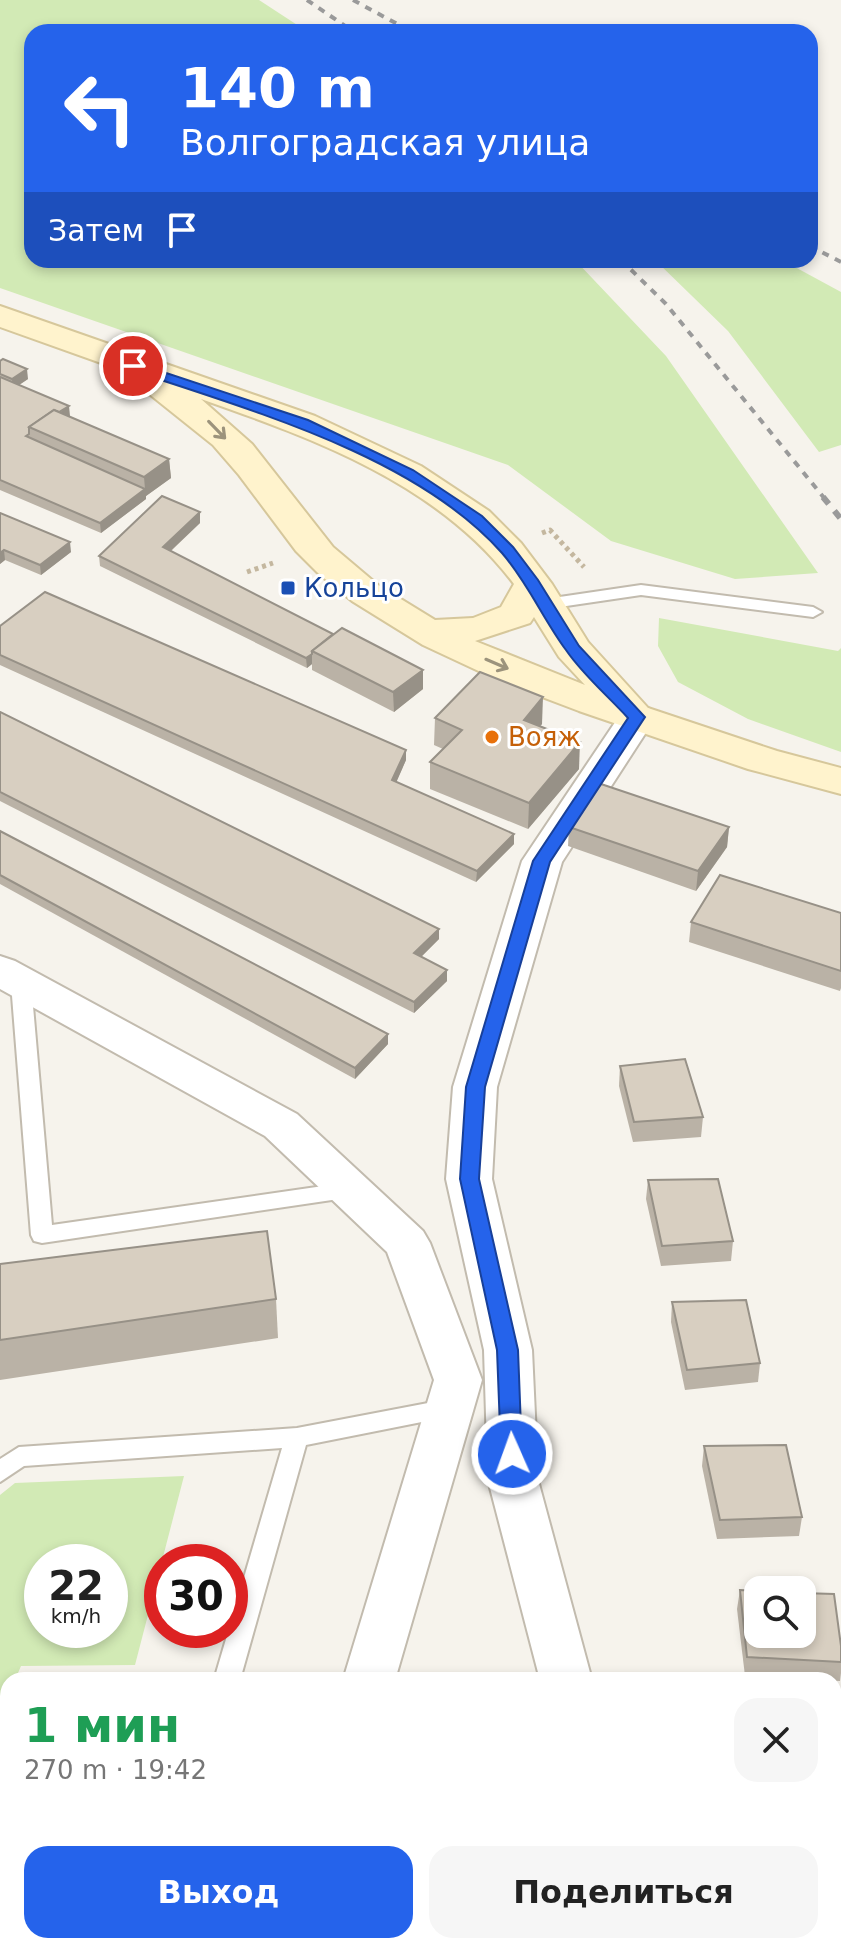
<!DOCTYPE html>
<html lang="ru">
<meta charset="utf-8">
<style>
:root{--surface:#fff;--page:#f6f6f6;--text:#222;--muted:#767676;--accent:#2563eb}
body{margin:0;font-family:"DejaVu Sans",sans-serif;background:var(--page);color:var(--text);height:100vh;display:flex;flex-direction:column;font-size:30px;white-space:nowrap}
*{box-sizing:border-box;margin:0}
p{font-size:26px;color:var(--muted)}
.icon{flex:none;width:44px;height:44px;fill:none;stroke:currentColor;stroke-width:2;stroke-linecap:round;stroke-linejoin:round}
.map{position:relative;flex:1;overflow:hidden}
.panel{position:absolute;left:0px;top:1672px;width:842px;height:282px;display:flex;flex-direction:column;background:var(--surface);border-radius:24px 24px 0 0;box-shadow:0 4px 12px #0003}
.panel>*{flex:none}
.banner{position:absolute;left:24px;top:24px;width:794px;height:244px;border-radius:24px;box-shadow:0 4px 12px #0003;background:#2563eb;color:#fff;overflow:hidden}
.buttons{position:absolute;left:744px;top:1576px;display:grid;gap:16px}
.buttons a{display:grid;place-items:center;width:72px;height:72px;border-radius:16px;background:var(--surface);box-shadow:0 4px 12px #0003;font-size:40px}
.speed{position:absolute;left:24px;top:1544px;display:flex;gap:16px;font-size:40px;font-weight:700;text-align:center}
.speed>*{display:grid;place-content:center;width:104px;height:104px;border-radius:50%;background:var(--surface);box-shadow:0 4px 12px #0003;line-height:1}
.speed small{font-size:20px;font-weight:400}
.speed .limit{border:12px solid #d22;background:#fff;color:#111}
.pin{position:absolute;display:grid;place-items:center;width:68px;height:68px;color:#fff;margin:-34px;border:4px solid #fff;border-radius:50%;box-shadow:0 2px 8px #0007}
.me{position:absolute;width:88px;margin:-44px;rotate:358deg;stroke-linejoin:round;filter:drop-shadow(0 0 6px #0008)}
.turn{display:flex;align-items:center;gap:28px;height:168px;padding:0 24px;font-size:36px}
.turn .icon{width:104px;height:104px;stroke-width:2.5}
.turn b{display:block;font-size:56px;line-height:68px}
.then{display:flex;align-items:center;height:76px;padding:0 24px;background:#0003;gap:16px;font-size:30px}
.round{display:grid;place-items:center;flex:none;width:84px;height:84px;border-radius:24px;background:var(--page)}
.overview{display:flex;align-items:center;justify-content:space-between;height:136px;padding:0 24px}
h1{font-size:48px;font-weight:600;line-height:60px;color:#1e9e55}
.primary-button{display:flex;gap:16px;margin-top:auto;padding:16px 24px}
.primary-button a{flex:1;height:92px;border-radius:24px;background:var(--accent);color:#fff;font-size:32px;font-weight:600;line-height:92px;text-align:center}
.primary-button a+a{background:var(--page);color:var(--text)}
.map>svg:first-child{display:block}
</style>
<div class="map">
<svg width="841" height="1953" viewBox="0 0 841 1953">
<rect width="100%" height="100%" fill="#f6f3ec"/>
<g fill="#d2eab5" fill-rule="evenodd">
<path d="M0,0H259L308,32H32V260H575L666,356L818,573L735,579L611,541L508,465L0,288Z"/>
<path d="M655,260H782L841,292V445L819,452L728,331Z"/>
<path d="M659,618L838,651L841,648V752L748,719L678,682L658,646Z"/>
<path d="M184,1476L135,1665L21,1666L15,1680H8V1701L0,1724V1495L15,1483ZM42,1562H110V1630H42Z"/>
</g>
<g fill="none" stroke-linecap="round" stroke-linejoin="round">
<g stroke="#c2bbae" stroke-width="4">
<g id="service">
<path d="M641,585L813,607L822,612L813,617L641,595L546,609L537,604L546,599Z"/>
<path d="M21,976L31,983L52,1225L351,1182L359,1184L362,1190L359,1196L42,1243L34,1241L31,1235L11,983Z"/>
<path d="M449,1399L457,1401L461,1408L457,1415L306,1445L240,1680H214L282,1448L24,1466L0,1482V1459L19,1447L297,1428Z"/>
<path d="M8,1834V1880L0,1883V1837Z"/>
</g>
</g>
<g stroke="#c2bbae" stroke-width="4">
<g id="minor">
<path d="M637,705L650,709L656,717L562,862L497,1087L492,1179L532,1350L538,1480L592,1680H540L488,1480L484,1350L446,1179L453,1087L522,861L624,709Z"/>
<path d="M0,956L15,961L297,1114L423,1231L430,1243L482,1380L395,1680H343L434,1380L387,1252L265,1136L0,989Z"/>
<path d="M262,1946H318L316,1953H260Z"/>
<path d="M581,1946H637L638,1953H582Z"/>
</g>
</g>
<g stroke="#d6c79b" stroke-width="4">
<path id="secondary" d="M0,306L315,416L421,466L489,511L521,543L552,584L588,642L648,708L777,751L841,768V794L748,769L579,711L500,681L423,645L352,601L319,574L296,551L239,475L213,445L118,369L0,327ZM201,399C315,439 439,484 514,584L501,607L473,618L435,620L378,585L333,547L252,444ZM534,617L559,657L585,685L475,641L530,623Z"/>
</g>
<g stroke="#c4b79f" stroke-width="5" stroke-dasharray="4 4" stroke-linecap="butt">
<path d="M542,533L550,530L584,567"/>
<path d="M247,572L273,563"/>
</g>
<use href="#service" fill="#fff" fill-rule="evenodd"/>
<use href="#minor" fill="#fff" fill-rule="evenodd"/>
<use href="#secondary" fill="#fff3cd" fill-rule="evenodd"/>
<g stroke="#9a9a9a" stroke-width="4" stroke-dasharray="7 7" stroke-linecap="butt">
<path d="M307,0L354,32"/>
<path d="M353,0L412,32"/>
<path d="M810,246L841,262"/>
<path d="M621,260L666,304L825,499"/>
</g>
<path stroke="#9a9a9a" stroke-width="6" stroke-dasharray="9 9" stroke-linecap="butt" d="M823,497L841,519"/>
</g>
<g fill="#bab2a6">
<path d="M0,361L28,379L19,385L69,406V416L169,459L171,478L146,496V499L101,533L0,490Z"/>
<path d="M200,512V523L171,551L333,634L423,670V689L394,712L312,670V664L307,668L100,566L99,556Z"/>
<path d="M0,513L71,552L41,575L5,560L0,564Z"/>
<path d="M0,626L406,760L396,782L514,834V844L476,882L0,665Z"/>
<path d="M0,712L439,939L421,957L447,970V981L414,1013L0,801Z"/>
<path d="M435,718L542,724L540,726L579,769L528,829L430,789V762L443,749L434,745Z"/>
<path d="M569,827H729L727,847L696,891L568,846Z"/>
<path d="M0,831L388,1044L355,1079L0,884Z"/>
<path d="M841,913V988L840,991L689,942L691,922Z"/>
<path d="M620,1066L703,1117L701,1137L633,1142L619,1086Z"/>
<path d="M648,1180L733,1241L731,1261L661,1266L646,1199Z"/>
<path d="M0,1264L276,1299L278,1338L0,1380Z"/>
<path d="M672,1302L760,1363L758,1382L685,1390L671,1322Z"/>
<path d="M704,1446L802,1517L799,1536L717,1539L702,1466Z"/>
<path d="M740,1590L841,1646V1673L840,1681L745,1676L737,1609Z"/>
<rect x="834" y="1742" width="7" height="115"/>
<path d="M783,1946H834L841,1953H784Z"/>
</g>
<g fill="#979187">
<path d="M27,369L28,379L13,389L12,379Z"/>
<path d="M69,406L70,416L44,434L35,430Z"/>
<path d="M169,459L171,478L146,496V499L101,533L100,523L145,489L144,477Z"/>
<path d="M200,512V523L164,557L163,547Z"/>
<path d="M70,542L71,552L41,575L40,565Z"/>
<path d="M4,550L5,560L0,564V553Z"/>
<path d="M312,654V664L307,668L306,658Z"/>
<path d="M423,670V689L394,712L393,692Z"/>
<path d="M543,697L542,724L523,746L524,720Z"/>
<path d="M580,742L579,769L528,829L529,803Z"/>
<path d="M406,750V760L393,790L392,780Z"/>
<path d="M729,827L727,847L696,891L698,871Z"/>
<path d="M514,834V844L476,882L477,871Z"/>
<path d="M439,929V939L414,964V953Z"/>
<path d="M447,970V981L414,1013V1002Z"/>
<path d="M388,1034V1044L355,1079V1068Z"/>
<path d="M156,1946H169L167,1953H155Z"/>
</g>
<g fill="#d8cfc1" stroke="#979187" stroke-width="2">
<path d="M3,359L27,369L12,379L0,374V361Z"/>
<path d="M0,377L69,406L59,412L54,410L29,427V434L26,436L145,489L100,523L0,480Z"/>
<path d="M54,410L169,459L144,477L29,427Z"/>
<path d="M162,496L200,512L163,547L333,634L312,651V654L306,658L99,556Z"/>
<path d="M0,513L70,542L40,565L4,550L0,553Z"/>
<path d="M45,592L406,750L392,780L514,834L477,871L0,655V626Z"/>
<path d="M342,628L423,670L393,692L312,651Z"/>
<path d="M480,672L543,697L524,720L580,742L529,803L430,762L462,730L435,718Z"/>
<path d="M0,712L439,929L414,953L447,970L414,1002L0,792Z"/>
<path d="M601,784L729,827L698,871L569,827Z"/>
<path d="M0,831L388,1034L355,1068L0,875Z"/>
<path d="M720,875L841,913V971L691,922Z"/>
<path d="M685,1059L703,1117L634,1122L620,1066Z"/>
<path d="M718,1179L733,1241L662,1246L648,1180Z"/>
<path d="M267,1231L276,1299L0,1340V1264Z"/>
<path d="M746,1300L760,1363L687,1370L672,1302Z"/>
<path d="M786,1445L802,1517L720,1520L704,1446Z"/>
<path d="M740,1590L758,1591V1634H802V1593L834,1594L841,1646V1662L747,1657Z"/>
<rect x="834" y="1742" width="7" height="97"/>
<path d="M834,1923H841V1953H790L789,1946H834Z"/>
<path d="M38,1946H156L155,1953H36Z"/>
</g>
<defs><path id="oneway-shaft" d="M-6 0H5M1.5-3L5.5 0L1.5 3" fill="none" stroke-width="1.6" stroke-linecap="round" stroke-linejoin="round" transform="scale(2)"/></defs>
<g stroke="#9c937c">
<use href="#oneway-shaft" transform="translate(217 430) rotate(46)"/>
<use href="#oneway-shaft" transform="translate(497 664) rotate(23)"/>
</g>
<path fill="#2563eb" stroke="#184099" stroke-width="2" d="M133,362L308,420L413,470L482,516L513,547L538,580L579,646L645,717L550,862L485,1087L479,1179L518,1350L522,1454L519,1461L512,1463L504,1461L501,1454L497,1350L460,1179L466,1087L533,861L628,718C608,696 583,675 566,650C543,619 528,583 502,553C415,455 249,410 128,369L126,366Z"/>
<rect fill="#1a4fb4" stroke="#fff" stroke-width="3" x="280" y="580" width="16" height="16" rx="4"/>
<circle fill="#e8710a" stroke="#fff" stroke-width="3" cx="492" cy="737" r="8"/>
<g text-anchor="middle" stroke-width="6" stroke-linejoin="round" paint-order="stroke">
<g font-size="26" fill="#164399" stroke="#fff" text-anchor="start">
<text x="304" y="597">Кольцо</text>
</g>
<g font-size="26" fill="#c56008" stroke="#fff" text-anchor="start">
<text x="508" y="746">Вояж</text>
</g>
</g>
</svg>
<div class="buttons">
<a><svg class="icon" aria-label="search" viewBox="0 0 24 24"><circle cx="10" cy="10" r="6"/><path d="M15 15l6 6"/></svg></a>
</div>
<div class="speed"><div>22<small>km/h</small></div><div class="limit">30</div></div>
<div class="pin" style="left:133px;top:366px;background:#d93025"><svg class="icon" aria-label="arrive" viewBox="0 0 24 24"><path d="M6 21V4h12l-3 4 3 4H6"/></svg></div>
<svg class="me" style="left:512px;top:1454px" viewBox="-20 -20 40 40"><circle r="17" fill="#2563eb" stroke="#fff" stroke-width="3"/><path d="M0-11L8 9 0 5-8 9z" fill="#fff"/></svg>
<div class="banner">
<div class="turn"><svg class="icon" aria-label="left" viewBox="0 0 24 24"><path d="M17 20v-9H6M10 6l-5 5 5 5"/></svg><div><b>140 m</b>Волгоградская улица</div></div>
<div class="then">Затем<svg class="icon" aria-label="arrive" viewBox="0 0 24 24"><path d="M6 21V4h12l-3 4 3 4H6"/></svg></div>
</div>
<section class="panel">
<div class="overview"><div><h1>1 мин</h1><p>270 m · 19:42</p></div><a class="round"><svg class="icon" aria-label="close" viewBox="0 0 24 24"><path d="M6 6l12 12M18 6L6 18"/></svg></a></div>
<div class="primary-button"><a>Выход</a><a>Поделиться</a></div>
</section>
</div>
